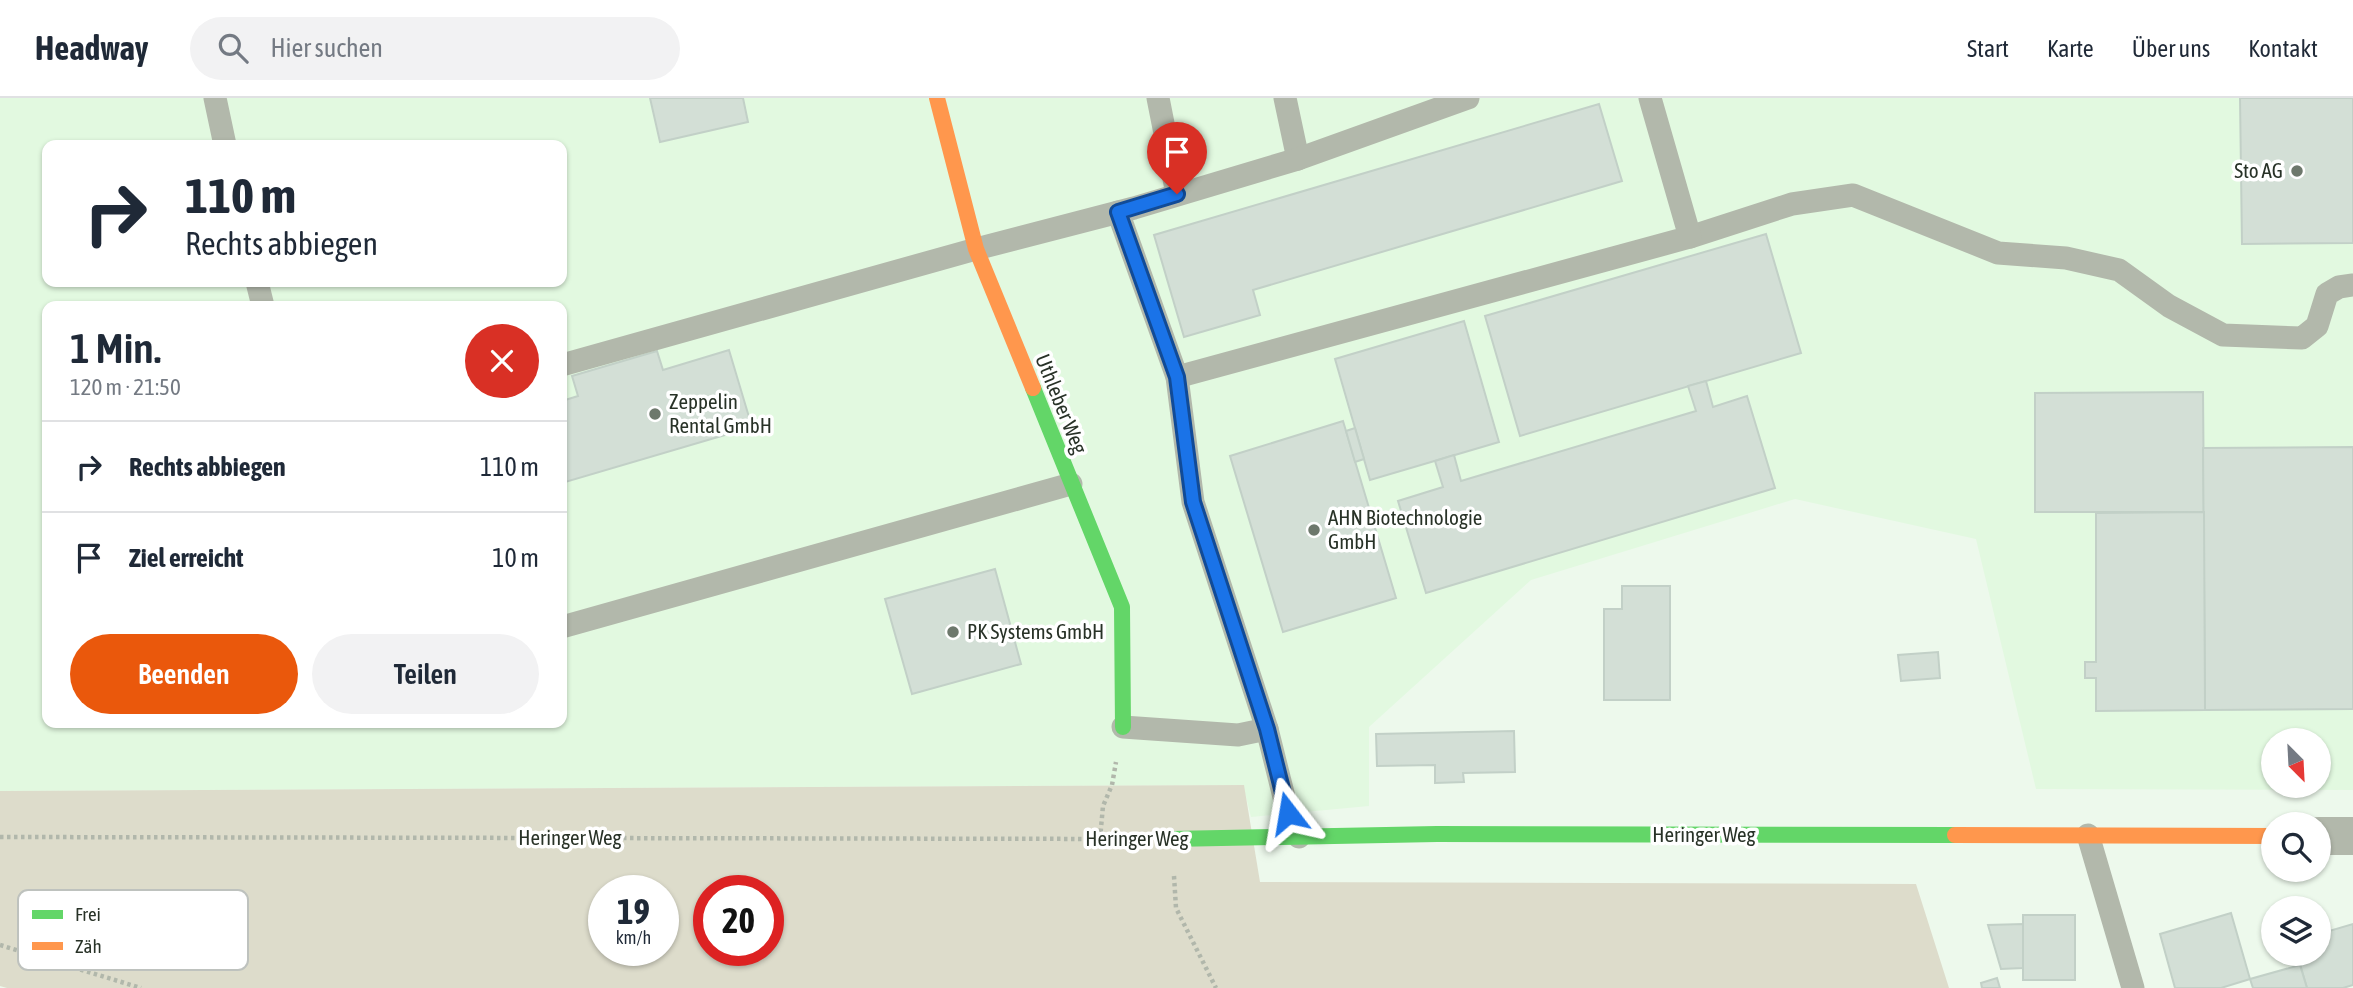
<!DOCTYPE html>
<html lang="de">
<meta charset="utf-8">
<style>
:root{--surface:#fff;--page:#f2f2f3;--text:#1f2937;--muted:#747a83;--line:#e0e1e3;--accent:#ea580c}
body{margin:0;font-family:"Asap Condensed",sans-serif;background:var(--page);color:var(--text);height:100vh;display:flex;flex-direction:column;font-size:26px;white-space:nowrap}
*{box-sizing:border-box;margin:0}
p{font-size:23px;color:var(--muted)}
.icon{flex:none;width:38px;height:38px;fill:none;stroke:currentColor;stroke-width:2;stroke-linecap:round;stroke-linejoin:round}
.map{position:relative;flex:1;overflow:hidden}
.side{position:absolute;left:42px;top:203px;width:525px;height:427px;display:flex;flex-direction:column;background:var(--surface);border-radius:14px;box-shadow:0 2px 5px #0004}
.side>*{flex:none}
.top-card{position:absolute;left:42px;top:42px;width:525px;height:147px;border-radius:14px;box-shadow:0 2px 5px #0004;background:#fff;color:var(--text);overflow:hidden}
.needle{width:46px;rotate:156deg}
.tools{position:absolute;left:2261px;top:630px;display:grid;gap:14px}
.tools a{display:grid;place-items:center;width:70px;height:70px;border-radius:50%;background:var(--surface);box-shadow:0 2px 5px #0004;font-size:35px}
.speed{position:absolute;left:588px;top:777px;display:flex;gap:14px;font-size:35px;font-weight:700;text-align:center}
.speed>*{display:grid;place-content:center;width:91px;height:91px;border-radius:50%;background:var(--surface);box-shadow:0 2px 5px #0004;line-height:1}
.speed small{font-size:18px;font-weight:400}
.speed .limit{border:10px solid #d22;background:#fff;color:#111}
.pin{position:absolute;display:grid;place-items:center;width:60px;height:60px;color:#fff;margin:-72px -30px;border-radius:50% 50% 50% 0;rotate:-45deg;box-shadow:0 0 7px #0007}
.pin .icon{rotate:45deg}
.me{position:absolute;width:77px;margin:-38px;rotate:346deg;stroke-linejoin:round;filter:drop-shadow(0 0 5px #0008)}
.turn{display:flex;align-items:center;gap:24px;height:147px;padding:0 28px;font-size:32px}
.turn .icon{width:91px;height:91px;stroke-width:2.5}
.turn b{display:block;font-size:49px;line-height:60px}
.round{display:grid;place-items:center;flex:none;width:74px;height:74px;border-radius:37px;background:var(--page)}
.headline{display:flex;align-items:center;justify-content:space-between;height:119px;padding:0 28px}
h1{font-size:42px;font-weight:600;line-height:52px}
.button{display:flex;gap:14px;margin-top:auto;padding:14px 28px}
.button a{flex:1;height:80px;border-radius:42px;background:var(--accent);color:#fff;font-size:28px;font-weight:600;line-height:80px;text-align:center}
.button a+a{background:var(--page);color:var(--text)}
ul{padding:0;list-style:none}
li{display:flex;align-items:center;gap:21px;height:91px;padding:0 28px;border-top:2px solid var(--line)}
li div{flex:1}
li b{display:block;font-size:26px}
li em{font-style:normal}
header{display:flex;align-items:center;gap:42px;box-sizing:border-box;height:98px;padding:0 35px;background:var(--surface);border-bottom:2px solid var(--line)}
header strong{font-size:33px}
nav{display:flex;gap:38px;margin-inline-start:auto;font-size:24px}
.search{width:490px;height:63px;background:var(--page);display:flex;align-items:center;gap:18px;box-sizing:border-box;padding:0 24px;border-radius:38px;color:var(--muted);font-size:26px}
.map>svg:first-child{display:block}
</style>
<header>
<strong>Headway</strong>
<div class="search"><svg class="icon" aria-label="search" viewBox="0 0 24 24"><circle cx="10" cy="10" r="6"/><path d="M15 15l6 6"/></svg>Hier suchen</div>
<nav><a>Start</a><a>Karte</a><a>Über uns</a><a>Kontakt</a></nav>
</header>
<div class="map">
<svg width="2353" height="890" viewBox="0 0 2353 890">
<rect width="100%" height="100%" fill="#edf9ec"/>
<path fill="#e2f9e0" fill-rule="evenodd" d="M0,0H2353V692L2036,691L1976,441L1795,401L1531,482L1369,629V708L1251,719L1243,687L0,693ZM47,47H562V184H47ZM47,208H562V625H47ZM2273,642H2319V688H2273Z"/>
<path fill="#dddccb" fill-rule="evenodd" d="M1244,687L1260,784L1916,786L1949,890H7L0,888V693ZM604,793H663V852H604ZM709,793H768V852H709Z"/>
<g fill="#d3dfd6" stroke="#c2d0c7" stroke-width="2">
<path d="M650,0H743L748,24L660,44Z"/>
<path d="M2240,0H2353V145L2242,146Z"/>
<path d="M1599,6L1622,83L1253,192L1260,217L1184,239L1154,137Z"/>
<path d="M1766,136L1801,255L1520,338L1485,218Z"/>
<path d="M1464,223L1499,344L1370,382L1335,261Z"/>
<path d="M729,252L752,329L562,385V303L578,298L572,278L657,253L663,272Z"/>
<path d="M1706,283L1713,309L1747,298L1775,390L1426,495L1398,403L1443,389L1435,363L1454,357L1461,383L1696,313L1688,288Z"/>
<path d="M2203,294L2204,414H2035V295Z"/>
<path d="M1343,323L1396,500L1283,534L1230,358Z"/>
<path d="M1355,330L1364,361L1355,364L1346,333Z"/>
<path d="M2353,349V611L2205,612L2203,350Z"/>
<path d="M2204,414L2205,612L2096,613V580H2085V564H2096V415Z"/>
<path d="M995,471L1021,566L912,596L885,501Z"/>
<path d="M1622,488H1670V602H1604V511H1622Z"/>
<path d="M1938,554L1940,580L1901,583L1898,557Z"/>
<path d="M1514,633L1515,674L1463,675L1464,684L1435,685V667L1377,668L1376,636Z"/>
<path d="M2231,815L2250,881L2221,890H2175L2160,836Z"/>
<rect x="2023" y="817" width="52" height="65"/>
<path d="M2023,826V870L2001,871L1988,827Z"/>
<path d="M2353,826V887L2343,890H2307L2297,856H2319V836Z"/>
<path d="M2300,867L2307,890H2253L2250,881Z"/>
<path d="M1997,880L2000,890H1982L1981,885Z"/>
</g>
<g fill="none" stroke-linecap="round" stroke-linejoin="round">
<g stroke="#b1b7ab" stroke-width="4.5" stroke-dasharray="3.5 3.5" stroke-linecap="butt">
<path d="M0,739L1132,741"/>
<path d="M1100,741L1103,708L1112,687L1116,664"/>
<path d="M1174,778L1176,810L1216,890"/>
<path d="M0,847L141,890"/>
</g>
<g stroke="#b2b8ab" stroke-width="23">
<path d="M215,0L225,47"/>
<path d="M1158,0L1177,96"/>
<path d="M1285,0L1298,61"/>
<path d="M1118,114L1177,279L1193,404L1267,631L1288,715L1299,739"/>
<path d="M1690,139L1792,106L1853,97L1998,155L2066,160L2119,172L2169,208L2223,237L2302,240L2317,228L2327,196L2339,189L2353,187"/>
<path d="M257,184L263,208"/>
<path d="M562,267L976,151L1134,110L1298,61L1468,0"/>
<path d="M1177,279L1690,139L1650,0"/>
<path d="M562,529L1071,386"/>
<path d="M1123,629L1238,637L1267,631"/>
<path d="M2088,737L2133,890"/>
</g>
<path stroke="#b2b8ab" stroke-width="38" d="M2319,738H2353"/>
<g stroke="#63d668" stroke-width="16">
<path d="M1033,290L1122,509L1123,629"/>
<path d="M1171,741L1437,736L1955,737"/>
</g>
<g stroke="#ff974d" stroke-width="16">
<path d="M937,0L976,151L1033,290"/>
<path d="M1955,737L2273,738"/>
</g>
</g>
<g fill="none" stroke-linecap="round" stroke-linejoin="round">
<g stroke="#114b97" stroke-width="18">
<path id="route" d="M1177,96L1118,114L1177,279L1193,404L1267,631L1288,715"/>
</g>
<use href="#route" stroke="#1a73e8" stroke-width="12"/>
</g>
<g fill="#6d786c" stroke="#fff" stroke-width="2.5">
<circle cx="2297" cy="73" r="7"/>
<circle cx="655" cy="316" r="7"/>
<circle cx="1314" cy="432" r="7"/>
<circle cx="953" cy="534" r="7"/>
</g>
<g text-anchor="middle" stroke-width="7" stroke-linejoin="round" paint-order="stroke">
<g font-size="21" fill="#283227" stroke="#fff" text-anchor="start">
<text x="2283" y="80" text-anchor="end">Sto AG</text>
<text x="669" y="311">Zeppelin<tspan x="669" dy="24">Rental GmbH</tspan></text>
<text x="1328" y="427">AHN Biotechnologie<tspan x="1328" dy="24">GmbH</tspan></text>
<text x="967" y="541">PK Systems GmbH</text>
</g>
<g font-size="21" fill="#283227" stroke="#fff">
<text transform="translate(1061 306) rotate(68)" y="7">Uthleber Weg</text>
<text x="1704" y="744">Heringer Weg</text>
<text x="570" y="747">Heringer Weg</text>
<text x="1137" y="748">Heringer Weg</text>
</g>
</g>
<rect x="18" y="792" width="230" height="80" rx="10" fill="#fff" stroke="#bec2be" stroke-width="2"/>
<rect x="32" y="812" width="31" height="9" fill="#63d668"/>
<rect x="32" y="844" width="31" height="8" fill="#ff974d"/>
<g font-size="19" fill="#283227">
<text x="75" y="823">Frei</text>
<text x="75" y="855">Zäh</text>
</g>
</svg>
<div class="tools">
<a><svg class="needle" viewBox="-14 -14 28 28"><path d="M0-13l5 13h-10z" fill="#e53935"/><path d="M0 13l5-13h-10z" fill="#747a83"/></svg></a>
<a><svg class="icon" aria-label="search" viewBox="0 0 24 24"><circle cx="10" cy="10" r="6"/><path d="M15 15l6 6"/></svg></a>
<a><svg class="icon" aria-label="layers" viewBox="0 0 24 24"><path d="M12 4l9 5-9 5-9-5zM3 14l9 5 9-5"/></svg></a>
</div>
<div class="speed"><div>19<small>km/h</small></div><div class="limit">20</div></div>
<div class="pin" style="left:1177px;top:96px;background:#d93025"><svg class="icon" aria-label="arrive" viewBox="0 0 24 24"><path d="M6 21V4h12l-3 4 3 4H6"/></svg></div>
<svg class="me" style="left:1288px;top:715px" viewBox="-20 -20 40 40"><path d="M0-17L14 15 0 8-14 15z" fill="#1a73e8" stroke="#fff" stroke-width="4"/></svg>
<div class="top-card">
<div class="turn"><svg class="icon" aria-label="right" viewBox="0 0 24 24"><path d="M7 20v-9h11M14 6l5 5-5 5"/></svg><div><b>110 m</b>Rechts abbiegen</div></div>
</div>
<section class="side">
<div class="headline"><div><h1>1 Min.</h1><p>120 m · 21:50</p></div><a class="round" style="background:#d93025;color:#fff"><svg class="icon" aria-label="close" viewBox="0 0 24 24"><path d="M6 6l12 12M18 6L6 18"/></svg></a></div>
<ul>
<li><svg class="icon" aria-label="right" viewBox="0 0 24 24"><path d="M7 20v-9h11M14 6l5 5-5 5"/></svg><div><b>Rechts abbiegen</b></div><em>110 m</em></li>
<li><svg class="icon" aria-label="arrive" viewBox="0 0 24 24"><path d="M6 21V4h12l-3 4 3 4H6"/></svg><div><b>Ziel erreicht</b></div><em>10 m</em></li>
</ul>
<div class="button"><a>Beenden</a><a>Teilen</a></div>
</section>
</div>
